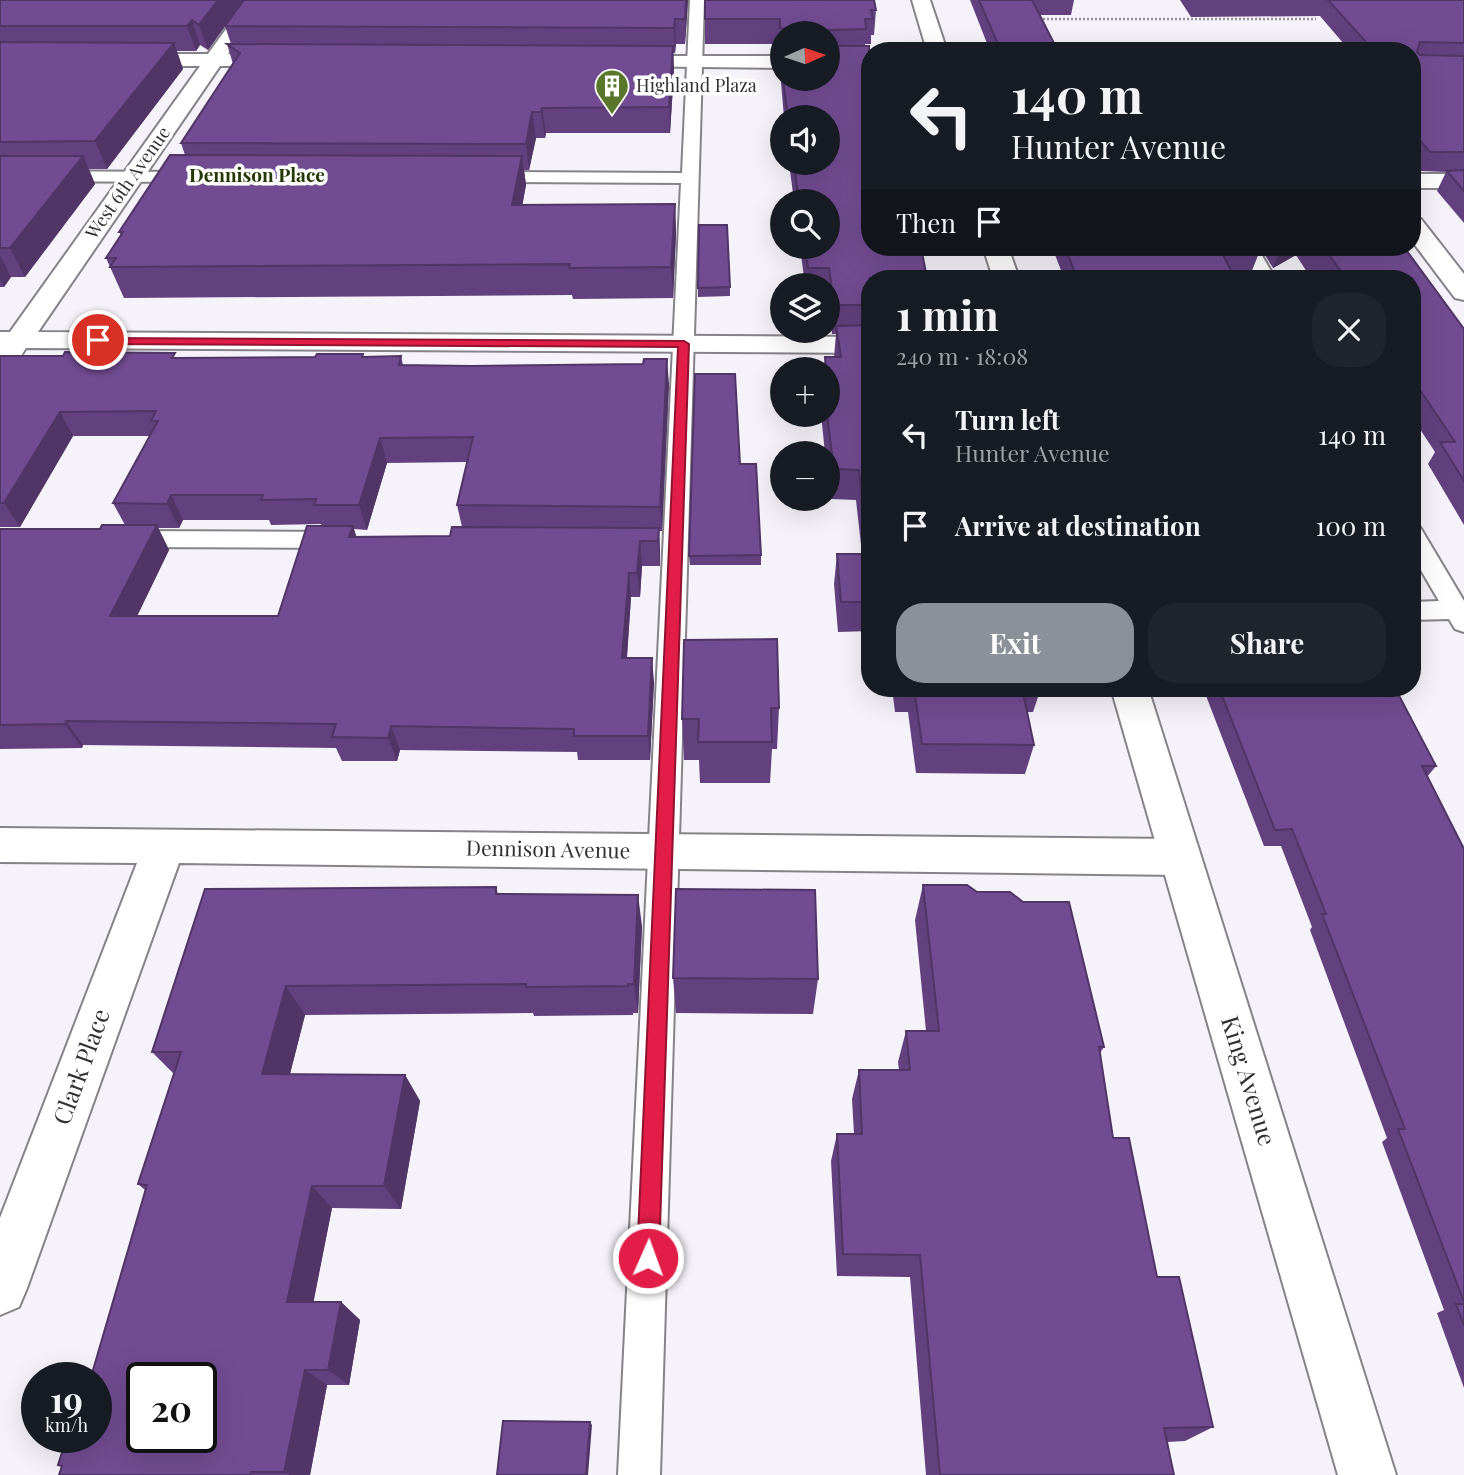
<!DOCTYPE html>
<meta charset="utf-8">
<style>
:root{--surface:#171b24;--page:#20242c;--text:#f1f3f6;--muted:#9ea1a6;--accent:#8c9099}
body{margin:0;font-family:"Playfair Display",serif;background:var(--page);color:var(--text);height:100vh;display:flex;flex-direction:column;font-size:26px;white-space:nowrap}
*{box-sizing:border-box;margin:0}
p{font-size:23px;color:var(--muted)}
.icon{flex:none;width:38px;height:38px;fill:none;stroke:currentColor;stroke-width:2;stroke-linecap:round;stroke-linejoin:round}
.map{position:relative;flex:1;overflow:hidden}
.panel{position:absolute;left:861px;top:270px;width:560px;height:427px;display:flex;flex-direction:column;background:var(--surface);border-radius:28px;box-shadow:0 7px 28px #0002}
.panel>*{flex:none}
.hud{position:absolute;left:861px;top:42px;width:560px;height:214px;border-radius:28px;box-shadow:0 7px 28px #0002;background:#171b24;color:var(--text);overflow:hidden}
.needle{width:46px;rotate:87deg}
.fabs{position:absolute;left:770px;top:21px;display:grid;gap:14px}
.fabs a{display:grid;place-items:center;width:70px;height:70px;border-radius:50%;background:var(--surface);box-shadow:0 7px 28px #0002;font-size:35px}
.speed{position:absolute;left:21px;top:1362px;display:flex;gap:14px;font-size:35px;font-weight:700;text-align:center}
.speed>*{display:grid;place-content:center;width:91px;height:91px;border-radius:50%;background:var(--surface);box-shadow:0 7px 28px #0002;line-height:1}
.speed small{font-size:18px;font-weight:400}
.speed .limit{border:4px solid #111;border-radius:10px;background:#fff;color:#111}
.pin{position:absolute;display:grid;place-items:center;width:60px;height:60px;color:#fff;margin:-30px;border:4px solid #fff;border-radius:50%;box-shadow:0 2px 7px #0007}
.me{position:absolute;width:77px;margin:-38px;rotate:2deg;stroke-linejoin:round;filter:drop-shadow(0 0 5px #0008)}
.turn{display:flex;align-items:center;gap:24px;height:147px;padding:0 35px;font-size:32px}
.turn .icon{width:91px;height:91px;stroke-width:2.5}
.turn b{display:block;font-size:49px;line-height:60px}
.then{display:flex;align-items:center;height:66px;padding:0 35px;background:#0003;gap:14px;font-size:26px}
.round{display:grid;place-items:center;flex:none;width:74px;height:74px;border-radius:28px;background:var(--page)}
.head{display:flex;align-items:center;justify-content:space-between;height:119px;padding:0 35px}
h1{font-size:42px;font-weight:700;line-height:52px}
.action{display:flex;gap:14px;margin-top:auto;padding:14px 35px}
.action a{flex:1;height:80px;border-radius:28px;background:var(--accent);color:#fff;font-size:28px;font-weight:700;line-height:80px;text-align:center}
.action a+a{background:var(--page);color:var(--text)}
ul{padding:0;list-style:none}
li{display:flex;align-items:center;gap:21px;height:91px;padding:0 35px}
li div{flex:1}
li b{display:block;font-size:26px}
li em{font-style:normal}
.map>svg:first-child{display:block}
</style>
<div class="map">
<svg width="1464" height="1475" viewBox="0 0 1464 1475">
<rect width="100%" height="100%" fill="#f6f2fa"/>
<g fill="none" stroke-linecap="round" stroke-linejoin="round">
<g stroke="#868289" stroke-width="4">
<g id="service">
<path d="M690,0H704L660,1475H618L681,183L489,182L481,177L489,172L682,173Z"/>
<path d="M0,171L193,172L201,177L193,182L0,181Z"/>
<path d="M1239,247H1257L1275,278H1257Z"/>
<path d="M1412,525L1420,527L1464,601V632L1455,629L1449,619L1412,620V602L1439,601L1412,555Z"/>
<path d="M125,531L340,532L349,534L352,540L349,546L340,548L125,547L116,545L113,539L116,533Z"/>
</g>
</g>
<g stroke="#868289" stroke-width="4">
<g id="minor">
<path d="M247,0H265L228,54H285L292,56L295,60L292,64L285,66H220L38,332L870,337V353L26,348L17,362L0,363V332H10L200,66H128L121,64L118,60L121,56L128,54H208Z"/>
<path d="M622,56H782V68L615,66L612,62L615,58Z"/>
<rect x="1412" y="174" width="52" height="14"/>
<path d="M1412,217L1421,219L1464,274V300L1455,298L1412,241Z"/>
<path d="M0,828L1180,839L1195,845L1201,857L1195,869L1180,875L179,863L27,1288L19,1307L0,1315V1218L137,863L0,862Z"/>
</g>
</g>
<g stroke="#868289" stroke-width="4">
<g id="tertiary">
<path d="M912,0H930L947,51H927Z"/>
<path d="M983,247H1008L1019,278H993Z"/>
<path d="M1111,688H1148L1396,1475H1338Z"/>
</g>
</g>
<path stroke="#939096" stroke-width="2.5" stroke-dasharray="2 2" stroke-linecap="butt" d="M1039,19H1316"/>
<use href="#service" fill="#fff" fill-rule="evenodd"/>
<use href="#minor" fill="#fff" fill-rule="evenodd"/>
<use href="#tertiary" fill="#fff" fill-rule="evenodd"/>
</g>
<g fill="#62417e" fill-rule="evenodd">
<path d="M0,0H244L208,50L200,45L196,51H177L183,69L107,169H89L95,184L25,277H11L4,287H0Z"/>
<path d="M688,0L685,44H676L675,53H673L674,70L670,133H546L545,138H536L529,170H524L526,185L522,205L675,204L676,234L673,298L573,299L572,295L124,298L106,258L121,235L119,232L185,155L181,143L233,64L227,44H231L225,26Z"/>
<path d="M705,0L876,10L874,35H871V44H865V46L870,247L926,273L925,278H870V631L838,632L834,584L837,554H862L856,500L831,499L828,472V453H825L822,424V415H828V369H824L825,357H834L836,334H832L828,304V285H805L800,247H828V201H794L789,163H828V117H784L780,71L781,54L779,53V44H705ZM782,33H828V79H782Z"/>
<path d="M970,0H1074L1071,15H1040L1058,51H990Z"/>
<path d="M1180,0H1464V223L1437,191L1446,172L1421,171L1412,161V51H1350L1320,16L1191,17Z"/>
<path d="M1052,247H1256L1259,253L1251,273L1233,274L1235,278H1064Z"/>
<path d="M1260,247H1404L1464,329V525L1428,464L1435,452L1412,417V278H1323L1319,272H1307L1296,255L1273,268Z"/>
<path d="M730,287V296L698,297V288Z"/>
<path d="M0,356L178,358L401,356L403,365L669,384L662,531H659L660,553V566H642L640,597H631L627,658L654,682L650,760H578L577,752L400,750L397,761H342L336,748L83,745L82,748L0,749V529H100L125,525L113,503L150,436H73L20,527H0ZM467,462L457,505L462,527L450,536L356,537L354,529L367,530L387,463ZM183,520H269L271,525L321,524L322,526L278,616H137L169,550L158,528H179Z"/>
<path d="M740,464L761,555V565H690L689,556Z"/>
<path d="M684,640L779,708L777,749H772L770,783H700L699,760H684L682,719Z"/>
<path d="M892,688H1041L1033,712H1027L1034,745L1025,774L916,773L908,712H895Z"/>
<path d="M1203,688H1395L1436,766L1427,777L1464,849V1388L1437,1313L1444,1310L1382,1142L1387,1138L1310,930L1312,927L1281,846H1264Z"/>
<path d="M923,885L1104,1047L1100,1053L1113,1138L1157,1277L1213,1427L1185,1441L1167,1442L1174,1475H926L910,1277L837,1276L831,1161L837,1134H854L852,1099L859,1070H899L898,1062L906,1031H926L915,920Z"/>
<path d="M496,887L498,894L642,926L638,1013H633V1015L534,1016L533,1013L305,1015L290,1074L405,1075L420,1101L401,1209L332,1208L313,1302H341L360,1320L349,1385H327L310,1475H59L62,1466L96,1437L145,1190L138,1184L174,1074L152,1052L205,889Z"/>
<path d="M673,978L818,979L813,1014L676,1013Z"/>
</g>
<g fill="#503566">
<path d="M218,0H244L208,50L199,25Z"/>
<path d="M686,0H688L685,44V19Z"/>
<path d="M675,19L676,44L675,53L674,28Z"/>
<path d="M192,20L200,45L196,51L187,26Z"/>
<path d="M174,43L183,69L107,169L95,141Z"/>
<path d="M673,46L674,70L670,133L669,107Z"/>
<path d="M542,108L546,133L545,138L541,112Z"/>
<path d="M532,112L536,138L529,170L526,144Z"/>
<path d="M83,156L95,184L25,277L10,248Z"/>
<path d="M522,156L526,185L517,235L512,205Z"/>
<path d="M675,204L676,234L673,298L671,267Z"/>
<path d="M1283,247H1300L1296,255L1273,268L1281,248Z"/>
<path d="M0,255L11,277L4,287L0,279Z"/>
<path d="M667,359L669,384L662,531L660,507Z"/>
<path d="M60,412L73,436L20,527L4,503Z"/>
<path d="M380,438L387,463L367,530L359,505Z"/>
<path d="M171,495L183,520L179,528L167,504Z"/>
<path d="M157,525L169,550L125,641L110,616Z"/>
<path d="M353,526L361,551L349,537Z"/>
<path d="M659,528L660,553V566L658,541Z"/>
<path d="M640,541L642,566L640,597L637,573Z"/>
<path d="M629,573L631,597L625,683L622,658Z"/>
<path d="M652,658L654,682L650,760L648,736Z"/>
<path d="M66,721L83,745L82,748L65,724Z"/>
<path d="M391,726L400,750L397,761L388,738Z"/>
<path d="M638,895L642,926L638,1013L634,984Z"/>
<path d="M286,986L305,1015L283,1101L262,1074Z"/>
<path d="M405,1075L420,1101L401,1209L384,1186Z"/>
<path d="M312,1186L332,1208L310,1320L287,1302Z"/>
<path d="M341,1302L360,1320L349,1385L328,1370Z"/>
<path d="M305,1370L327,1385L310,1475H290L284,1472Z"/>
<path d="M590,1422L592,1425L588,1475H586Z"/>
</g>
<g fill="#724c92" stroke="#503566" stroke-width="2" fill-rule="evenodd">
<path d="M0,0H218L199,25L192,20L187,26H0Z"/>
<path d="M244,0H686L685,19H675L674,28L225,26Z"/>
<path d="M705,0H874L876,10H871L873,19H865L866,29L828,30L827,33H785V29L780,28V19H705Z"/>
<path d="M979,0H1032L1058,51H1001Z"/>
<path d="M1328,0H1464V43L1420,42L1417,52L1420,55L1464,56V152H1430L1412,131V51H1374Z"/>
<path d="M0,42L174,43L95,141L0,142Z"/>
<path d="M227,44L673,46L669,107L542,108L541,112H532L526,144L181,143L240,53Z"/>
<path d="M828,44L830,46H869L870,247H921L926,273H886L887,278H870V305H834L829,268H808L805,247H828V201H799L794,163H828V117H788L783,79H828Z"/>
<path d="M170,155L522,156L512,205L675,204L671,267L569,268L570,264L110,267L116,258H106L123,232H119Z"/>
<path d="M0,156H83L10,248H0Z"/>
<path d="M1464,170V191L1447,171Z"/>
<path d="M699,225H727L730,287L698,288Z"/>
<path d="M1065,247H1256L1259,253H1222L1235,278H1077Z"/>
<path d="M1312,247H1404L1464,329V481L1440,442H1455L1412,378V278H1346L1327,252H1315Z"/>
<path d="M870,325V602H841L837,554H868L859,470L834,469L827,415H828V394H829L828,369H826L825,357H841L836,326Z"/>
<path d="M65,352L175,353L172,358L315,357L317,354H363L362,357L401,356L399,365L471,366L643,364L644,359H667L660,507L457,505L473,437L380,438L359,505H314L316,499L261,500L263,495H171L167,504L113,503L158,421H151L156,411L60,412L4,503H0V356H63Z"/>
<path d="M695,374H735L740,464H756L761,555L689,556Z"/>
<path d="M102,525H157L110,616H278L307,526H353L349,537L450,536L452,527L659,528L658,541H640L637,573H629L622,658H652L648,736H574V729L391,726L388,738L332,737L336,724L66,721L65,724L0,725V529H100Z"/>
<path d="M777,639L779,708H771L772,742H698L699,719H682L684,640Z"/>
<path d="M914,688H1022L1034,745L922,744Z"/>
<path d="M1219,688H1395L1436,766H1422L1464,849V1302L1398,1129H1405L1322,914H1326L1292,829L1275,830Z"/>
<path d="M923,885H967L977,892H1010L1023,902H1069L1104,1047H1099L1113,1138H1129L1157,1277H1179L1213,1427L1164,1428L1174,1475H940L920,1255L843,1254L837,1134H862L859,1070H910L906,1031H939Z"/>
<path d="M496,887V894L638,895L634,984H628V986L526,987V984L286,986L262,1074L405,1075L384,1186H312L287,1302H341L328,1370H305L284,1472H251L250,1475H59L62,1466L58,1465L67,1437H96V1377H91L147,1185L138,1184L181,1052H152L205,889ZM142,1377H201V1437H142Z"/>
<path d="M676,889L815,890L818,979L673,978Z"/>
<path d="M1456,1304H1464V1326Z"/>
<path d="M503,1421L590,1422L586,1475H497Z"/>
</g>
<path fill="#e11d48" stroke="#92132f" stroke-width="2" d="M94,338L684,341L689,344L659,1258L656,1266L648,1269L640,1266L637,1258L678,347L98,344L92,340Z"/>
<defs>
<g id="building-pin" transform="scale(1.75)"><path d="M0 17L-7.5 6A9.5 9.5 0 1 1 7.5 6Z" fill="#59762b" stroke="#fff"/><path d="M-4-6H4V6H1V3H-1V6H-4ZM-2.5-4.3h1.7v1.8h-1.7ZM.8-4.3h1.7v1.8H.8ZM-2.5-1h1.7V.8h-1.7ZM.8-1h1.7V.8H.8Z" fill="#fff"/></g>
</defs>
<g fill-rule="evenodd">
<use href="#building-pin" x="612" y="86"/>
</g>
<g text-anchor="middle" stroke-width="7" stroke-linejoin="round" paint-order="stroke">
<g font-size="18" fill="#323033" stroke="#fff" text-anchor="start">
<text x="636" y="92">Highland Plaza</text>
</g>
<g font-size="18" fill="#323033" stroke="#fff">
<text transform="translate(128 183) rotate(-55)" y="6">West 6th Avenue</text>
</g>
<g font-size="19" font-weight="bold" fill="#253802" stroke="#fff">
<text x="257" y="182">Dennison Place</text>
</g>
<g font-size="21" fill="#323033" stroke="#fff">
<text transform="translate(548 850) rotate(1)" y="7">Dennison Avenue</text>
</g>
<g font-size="24" fill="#323033" stroke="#fff">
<text transform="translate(82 1067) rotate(-70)" y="8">Clark Place</text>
<text transform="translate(1248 1081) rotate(73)" y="8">King Avenue</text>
</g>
</g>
</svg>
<div class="fabs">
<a><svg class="needle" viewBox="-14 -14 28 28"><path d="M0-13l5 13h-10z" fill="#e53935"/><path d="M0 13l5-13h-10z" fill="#9ea1a6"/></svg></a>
<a><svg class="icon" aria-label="sound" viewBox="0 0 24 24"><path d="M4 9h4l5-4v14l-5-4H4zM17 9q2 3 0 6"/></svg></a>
<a><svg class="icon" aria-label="search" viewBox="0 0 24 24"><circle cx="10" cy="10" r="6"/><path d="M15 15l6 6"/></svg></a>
<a><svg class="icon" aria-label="layers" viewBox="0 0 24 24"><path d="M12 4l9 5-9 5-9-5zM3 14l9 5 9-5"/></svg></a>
<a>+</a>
<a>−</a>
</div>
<div class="speed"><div>19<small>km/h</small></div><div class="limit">20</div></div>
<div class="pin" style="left:98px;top:340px;background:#d93025"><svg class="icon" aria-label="arrive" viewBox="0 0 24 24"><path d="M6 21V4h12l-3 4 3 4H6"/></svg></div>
<svg class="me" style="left:648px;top:1258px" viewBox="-20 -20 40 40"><circle r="17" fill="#e11d48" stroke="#fff" stroke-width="3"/><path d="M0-11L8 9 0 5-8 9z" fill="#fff"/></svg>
<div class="hud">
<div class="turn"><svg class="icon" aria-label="left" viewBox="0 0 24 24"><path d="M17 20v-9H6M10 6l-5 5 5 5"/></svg><div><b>140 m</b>Hunter Avenue</div></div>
<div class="then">Then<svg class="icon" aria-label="arrive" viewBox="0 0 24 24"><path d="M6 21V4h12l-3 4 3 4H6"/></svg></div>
</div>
<section class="panel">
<div class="head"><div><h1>1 min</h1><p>240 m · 18:08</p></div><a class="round"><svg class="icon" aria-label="close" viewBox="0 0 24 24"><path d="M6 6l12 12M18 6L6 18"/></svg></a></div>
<ul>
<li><svg class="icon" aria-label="left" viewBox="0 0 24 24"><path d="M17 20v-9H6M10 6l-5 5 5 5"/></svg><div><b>Turn left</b><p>Hunter Avenue</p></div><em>140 m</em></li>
<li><svg class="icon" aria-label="arrive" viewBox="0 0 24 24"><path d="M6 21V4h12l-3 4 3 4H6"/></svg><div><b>Arrive at destination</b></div><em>100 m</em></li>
</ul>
<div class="action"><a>Exit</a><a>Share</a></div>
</section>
</div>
